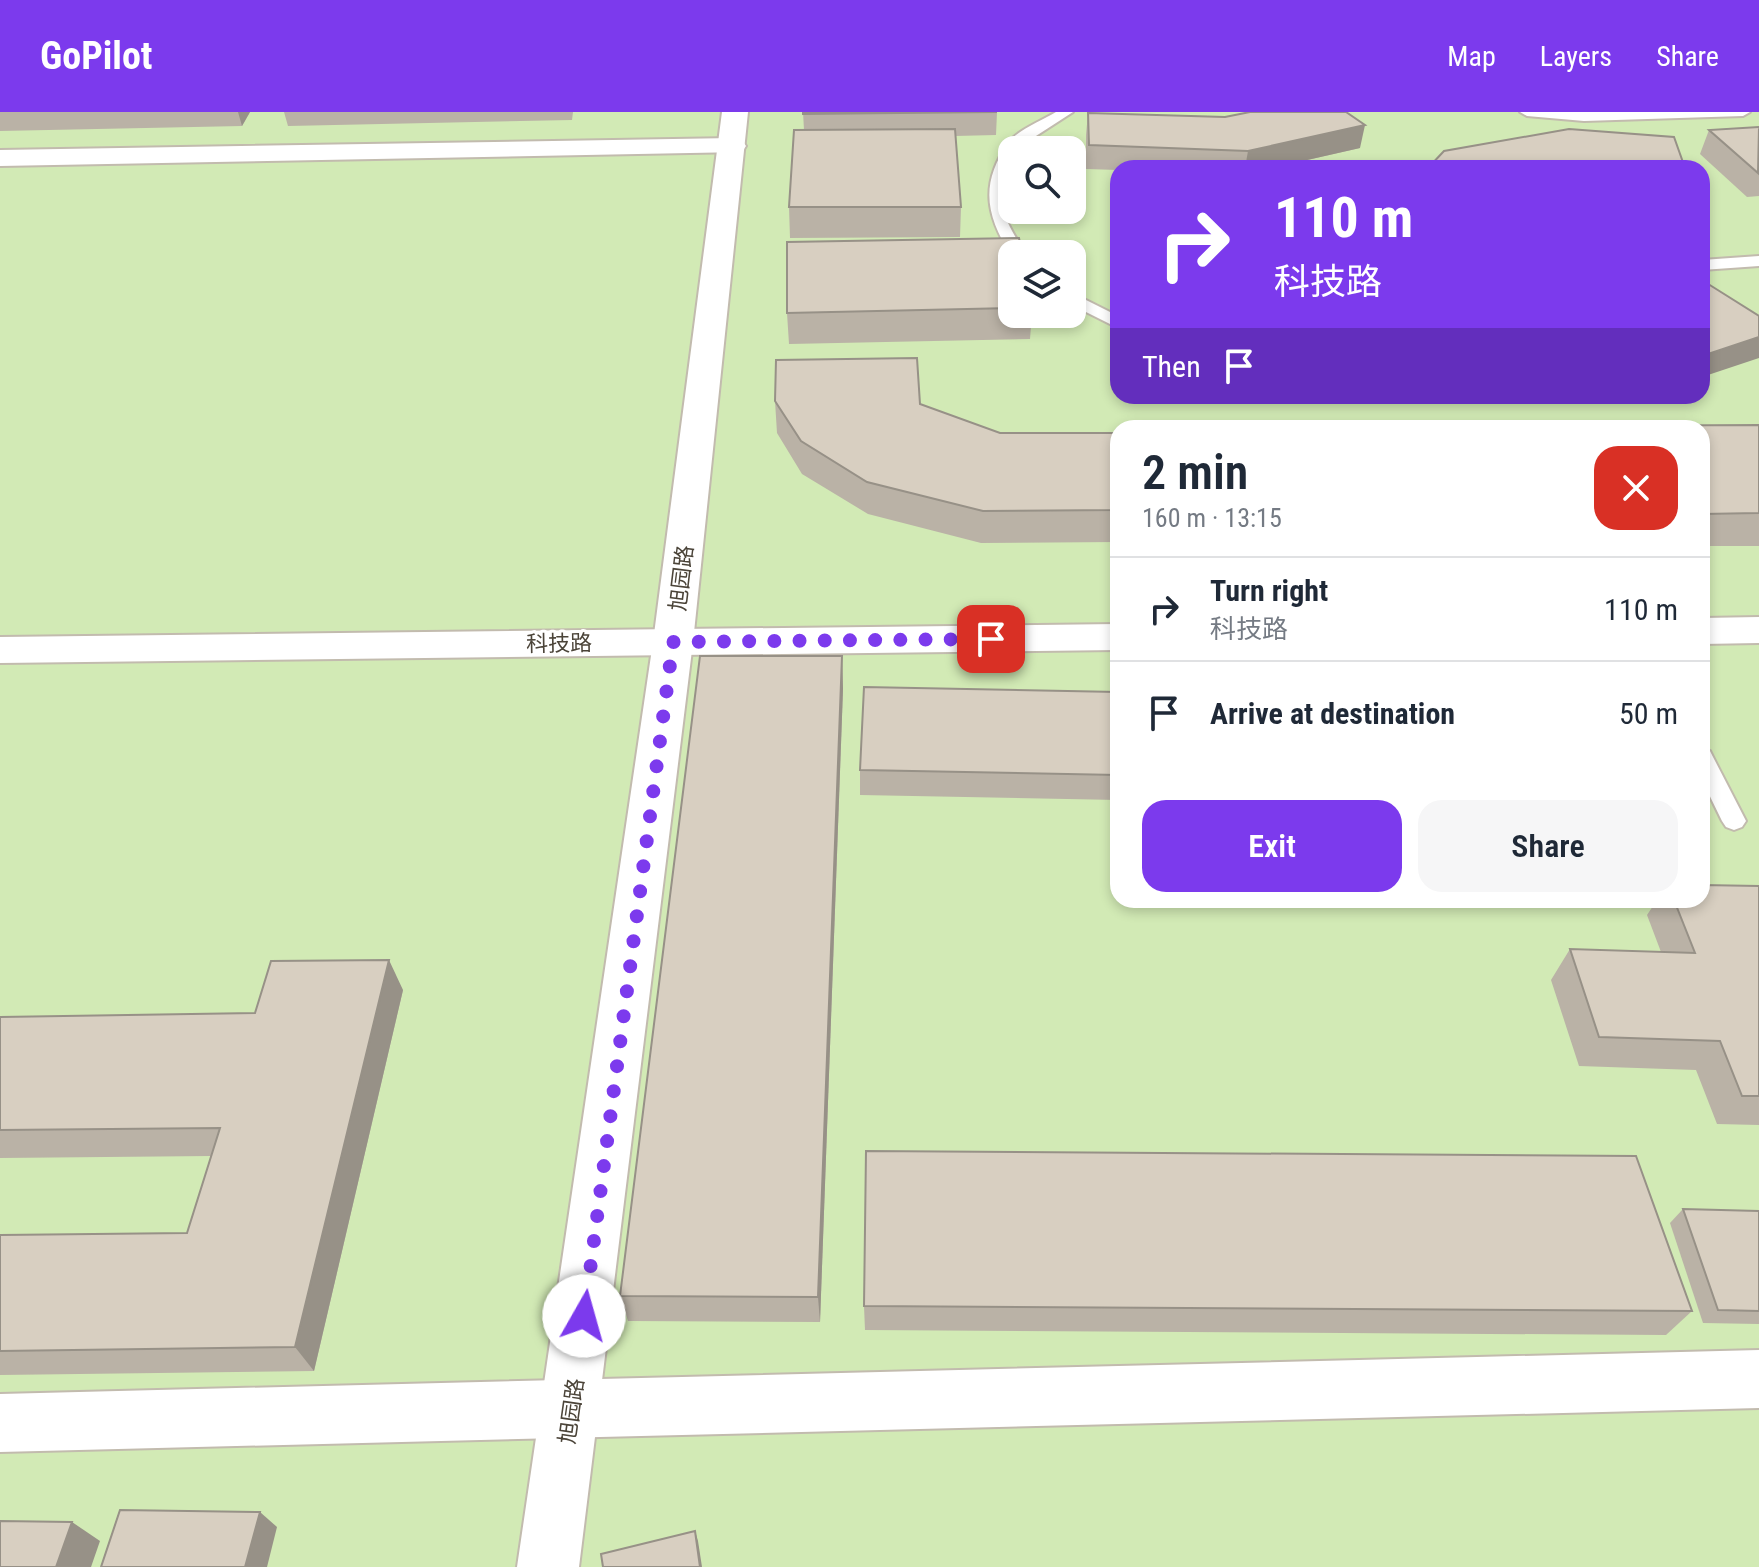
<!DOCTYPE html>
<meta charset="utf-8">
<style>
:root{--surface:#fff;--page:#f6f6f7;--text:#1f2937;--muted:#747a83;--line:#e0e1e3;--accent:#7c3aed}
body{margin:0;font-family:"Roboto Condensed","Noto Sans SC",sans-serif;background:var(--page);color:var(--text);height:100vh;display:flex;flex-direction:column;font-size:30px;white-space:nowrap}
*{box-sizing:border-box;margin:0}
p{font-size:26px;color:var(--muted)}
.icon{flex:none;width:44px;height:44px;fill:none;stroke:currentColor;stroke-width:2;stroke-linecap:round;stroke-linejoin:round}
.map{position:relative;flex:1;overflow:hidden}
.details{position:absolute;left:1110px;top:308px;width:600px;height:488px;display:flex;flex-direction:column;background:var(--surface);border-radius:24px;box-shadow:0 4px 12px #0003}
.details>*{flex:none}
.banner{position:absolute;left:1110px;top:48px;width:600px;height:244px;border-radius:24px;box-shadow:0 4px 12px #0003;background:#7c3aed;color:#fff;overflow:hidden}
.tools{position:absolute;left:998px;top:24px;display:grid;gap:16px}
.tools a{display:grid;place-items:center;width:88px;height:88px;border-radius:16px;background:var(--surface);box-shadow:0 4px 12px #0003;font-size:40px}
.pin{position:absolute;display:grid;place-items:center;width:68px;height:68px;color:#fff;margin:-34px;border-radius:16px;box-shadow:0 4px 12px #0006}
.me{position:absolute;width:88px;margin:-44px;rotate:7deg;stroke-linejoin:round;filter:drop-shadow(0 0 6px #0008)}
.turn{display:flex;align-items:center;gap:28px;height:168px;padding:0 32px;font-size:36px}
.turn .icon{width:104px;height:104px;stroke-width:2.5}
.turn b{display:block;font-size:56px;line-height:68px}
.then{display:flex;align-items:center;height:76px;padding:0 32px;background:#0003;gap:16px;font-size:30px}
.round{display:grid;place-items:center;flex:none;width:84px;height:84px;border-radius:24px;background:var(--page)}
.summary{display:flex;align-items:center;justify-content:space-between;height:136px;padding:0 32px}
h1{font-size:48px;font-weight:600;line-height:60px}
.primary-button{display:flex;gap:16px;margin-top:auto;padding:16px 32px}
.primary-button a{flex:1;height:92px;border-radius:24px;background:var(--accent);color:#fff;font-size:32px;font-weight:600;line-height:92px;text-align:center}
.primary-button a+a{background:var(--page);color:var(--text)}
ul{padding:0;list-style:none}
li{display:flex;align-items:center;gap:24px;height:104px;padding:0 32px;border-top:2px solid var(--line)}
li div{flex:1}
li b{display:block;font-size:30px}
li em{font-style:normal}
header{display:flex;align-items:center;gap:48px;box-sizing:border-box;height:112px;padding:0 40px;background:var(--accent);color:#fff}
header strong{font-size:38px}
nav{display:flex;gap:44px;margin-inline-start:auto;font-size:28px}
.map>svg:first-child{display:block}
</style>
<header>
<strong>GoPilot</strong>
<nav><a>Map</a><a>Layers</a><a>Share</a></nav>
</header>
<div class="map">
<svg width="1759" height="1455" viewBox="0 0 1759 1455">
<rect width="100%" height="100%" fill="#f6f3ec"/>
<path fill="#d2eab5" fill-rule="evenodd" d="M0,0H1759V1455H0ZM1012,38H1072V98H1012ZM1118,56H1702V284H1118ZM1012,142H1072V202H1012ZM1118,316H1702V788H1118Z"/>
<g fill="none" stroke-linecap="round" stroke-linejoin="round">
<g stroke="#c2bbae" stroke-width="4">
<g id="service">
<path d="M1056,0H1073L1022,33L1020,38H1012C1012,54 1005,66 1003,82C1000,104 1015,124 1026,142H1012V145C986,104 979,72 1009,30C1018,18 1043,8 1056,0Z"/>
<path d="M1520,0H1750L1743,4L1584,9L1527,4Z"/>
<path d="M1759,144V154L1702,158V148Z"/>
<path d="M1072,181L1118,204V216L1072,193Z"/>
<path d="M1702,637L1710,639L1713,645L1746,709L1742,715L1734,718L1726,715L1722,709L1702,668Z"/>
</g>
</g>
<g stroke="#c2bbae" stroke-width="4">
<g id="minor">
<path d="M733,26L742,28L746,34L742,40L0,54V38Z"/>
<path d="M1759,505V531L1702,532V506Z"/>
<path d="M1118,512V538L0,551V525Z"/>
<path d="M1759,1238V1296L0,1340V1282Z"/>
</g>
</g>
<g stroke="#c2bbae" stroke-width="4">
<path id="tertiary" d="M722,0H748L693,530L579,1455H517L653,530Z"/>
</g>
<use href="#service" fill="#fff" fill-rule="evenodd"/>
<use href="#minor" fill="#fff" fill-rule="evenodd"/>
<use href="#tertiary" fill="#fff" fill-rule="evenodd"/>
</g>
<g fill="#bab2a6">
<path d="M0,0H250L242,14L0,19Z"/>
<path d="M284,0H573L572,8L288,14Z"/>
<path d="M803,0H997L996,23L955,24L961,95L960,125L790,126L789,95L804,18Z"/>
<path d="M1088,1L1360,36L1272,56H1118V58L1086,57V23Z"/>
<path d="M1759,15V84L1747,85L1700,42L1709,18Z"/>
<path d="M1012,142V202H1032L1030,227L789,232L787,201Z"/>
<path d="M1118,156V189L1110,187L1114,163Z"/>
<path d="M775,289L920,292L1000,321H1118V430L981,431L868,402L802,362L777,321Z"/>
<path d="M1759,313V434H1702V316H1547L1548,314Z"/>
<path d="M842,544L843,577L820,1210L628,1209L620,1184Z"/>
<path d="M1118,580V688L860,683V658Z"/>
<path d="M1759,774V1013L1717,1012L1696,958L1579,954L1551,868L1570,837L1661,840L1647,803L1657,788H1702Z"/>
<path d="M403,878L314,1259L0,1263V1123L187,1121L211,1044L0,1046V905L255,901Z"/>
<path d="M1683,1097L1759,1099V1212L1703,1211L1670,1111Z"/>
<path d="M864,1194L1692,1199L1666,1223L865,1218Z"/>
</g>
<g fill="#979187">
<path d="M238,0H250L242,14Z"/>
<path d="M1365,13L1360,36L1272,56H1245L1248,39Z"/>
<path d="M1759,225V246L1702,265V244Z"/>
<path d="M842,544L843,577L820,1210L818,1185Z"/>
<path d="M389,848L403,878L314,1259L295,1235Z"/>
<path d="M260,1400L277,1415L267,1455H245Z"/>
<path d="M72,1410L100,1429L91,1455H56Z"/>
<path d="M695,1419L698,1429L702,1455H700Z"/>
</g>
<g fill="#d8cfc1" stroke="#979187" stroke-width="2">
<path d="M803,0H997L803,2Z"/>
<path d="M1250,0H1346L1365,13L1248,39L1089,33L1088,1L1225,5Z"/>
<path d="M1759,15L1758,61L1709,18Z"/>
<path d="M955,17L961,95H789L794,18Z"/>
<path d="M1569,17L1674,25L1685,56H1428L1444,39Z"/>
<path d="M1019,126L1022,142H1012V196L787,201V130Z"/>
<path d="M1705,170L1759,204V225L1702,244V171Z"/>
<path d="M917,246L920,292L1000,321H1118V398L983,399L867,370L801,329L775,289L776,248Z"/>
<path d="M1759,313V401L1702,402V316H1549L1548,314Z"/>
<path d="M700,544H842L818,1185L620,1184Z"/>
<path d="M864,575L1118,580V663L860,658Z"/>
<path d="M1702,773L1759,774V984H1742L1720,929L1599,925L1570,837L1695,841L1674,788H1702Z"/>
<path d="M389,848L295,1235L0,1239V1123L187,1121L220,1016L0,1018V905L255,901L271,849Z"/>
<path d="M866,1039L1636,1044L1692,1199L864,1194Z"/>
<path d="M1683,1097L1759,1099V1199L1718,1198Z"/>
<path d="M120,1398L260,1400L245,1455H101Z"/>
<path d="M0,1409L72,1410L56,1455H0Z"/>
<path d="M695,1419L700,1455H603L601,1442Z"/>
</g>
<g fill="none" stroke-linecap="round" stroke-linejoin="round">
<path stroke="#7c3aed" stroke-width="14" stroke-dasharray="0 25.2" d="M584,1204L673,530L991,527"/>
</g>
<g text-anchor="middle" stroke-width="6" stroke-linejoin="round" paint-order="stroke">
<g font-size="22" fill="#4b4439" stroke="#fff">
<text transform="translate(681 466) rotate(-83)" y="8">旭园路</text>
<text transform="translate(559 531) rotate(-1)" y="8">科技路</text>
<text transform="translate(571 1299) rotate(-82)" y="8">旭园路</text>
</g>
</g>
</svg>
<div class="tools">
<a><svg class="icon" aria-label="search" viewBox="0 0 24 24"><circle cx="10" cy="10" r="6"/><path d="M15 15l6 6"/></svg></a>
<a><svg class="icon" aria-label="layers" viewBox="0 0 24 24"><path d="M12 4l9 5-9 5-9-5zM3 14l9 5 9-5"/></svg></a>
</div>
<div class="pin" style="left:991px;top:527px;background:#d93025"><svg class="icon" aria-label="arrive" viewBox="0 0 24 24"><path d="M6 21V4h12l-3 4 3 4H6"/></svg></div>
<svg class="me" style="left:584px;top:1204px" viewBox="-20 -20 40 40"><circle r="19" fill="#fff"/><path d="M0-13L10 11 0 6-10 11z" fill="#7c3aed"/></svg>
<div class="banner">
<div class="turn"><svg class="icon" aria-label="right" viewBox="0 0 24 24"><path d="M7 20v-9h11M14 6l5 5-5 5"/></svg><div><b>110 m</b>科技路</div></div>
<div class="then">Then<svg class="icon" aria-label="arrive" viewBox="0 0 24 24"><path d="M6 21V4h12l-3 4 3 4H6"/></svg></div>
</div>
<section class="details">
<div class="summary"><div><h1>2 min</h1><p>160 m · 13:15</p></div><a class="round" style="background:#d93025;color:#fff"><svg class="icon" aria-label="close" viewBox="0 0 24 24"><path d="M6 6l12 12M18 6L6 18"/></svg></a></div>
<ul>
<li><svg class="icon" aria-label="right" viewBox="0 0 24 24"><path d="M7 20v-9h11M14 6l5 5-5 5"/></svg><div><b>Turn right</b><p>科技路</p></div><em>110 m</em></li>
<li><svg class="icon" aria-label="arrive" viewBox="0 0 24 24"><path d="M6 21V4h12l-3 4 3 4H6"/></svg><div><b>Arrive at destination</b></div><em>50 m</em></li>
</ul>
<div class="primary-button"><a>Exit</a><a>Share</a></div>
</section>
</div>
